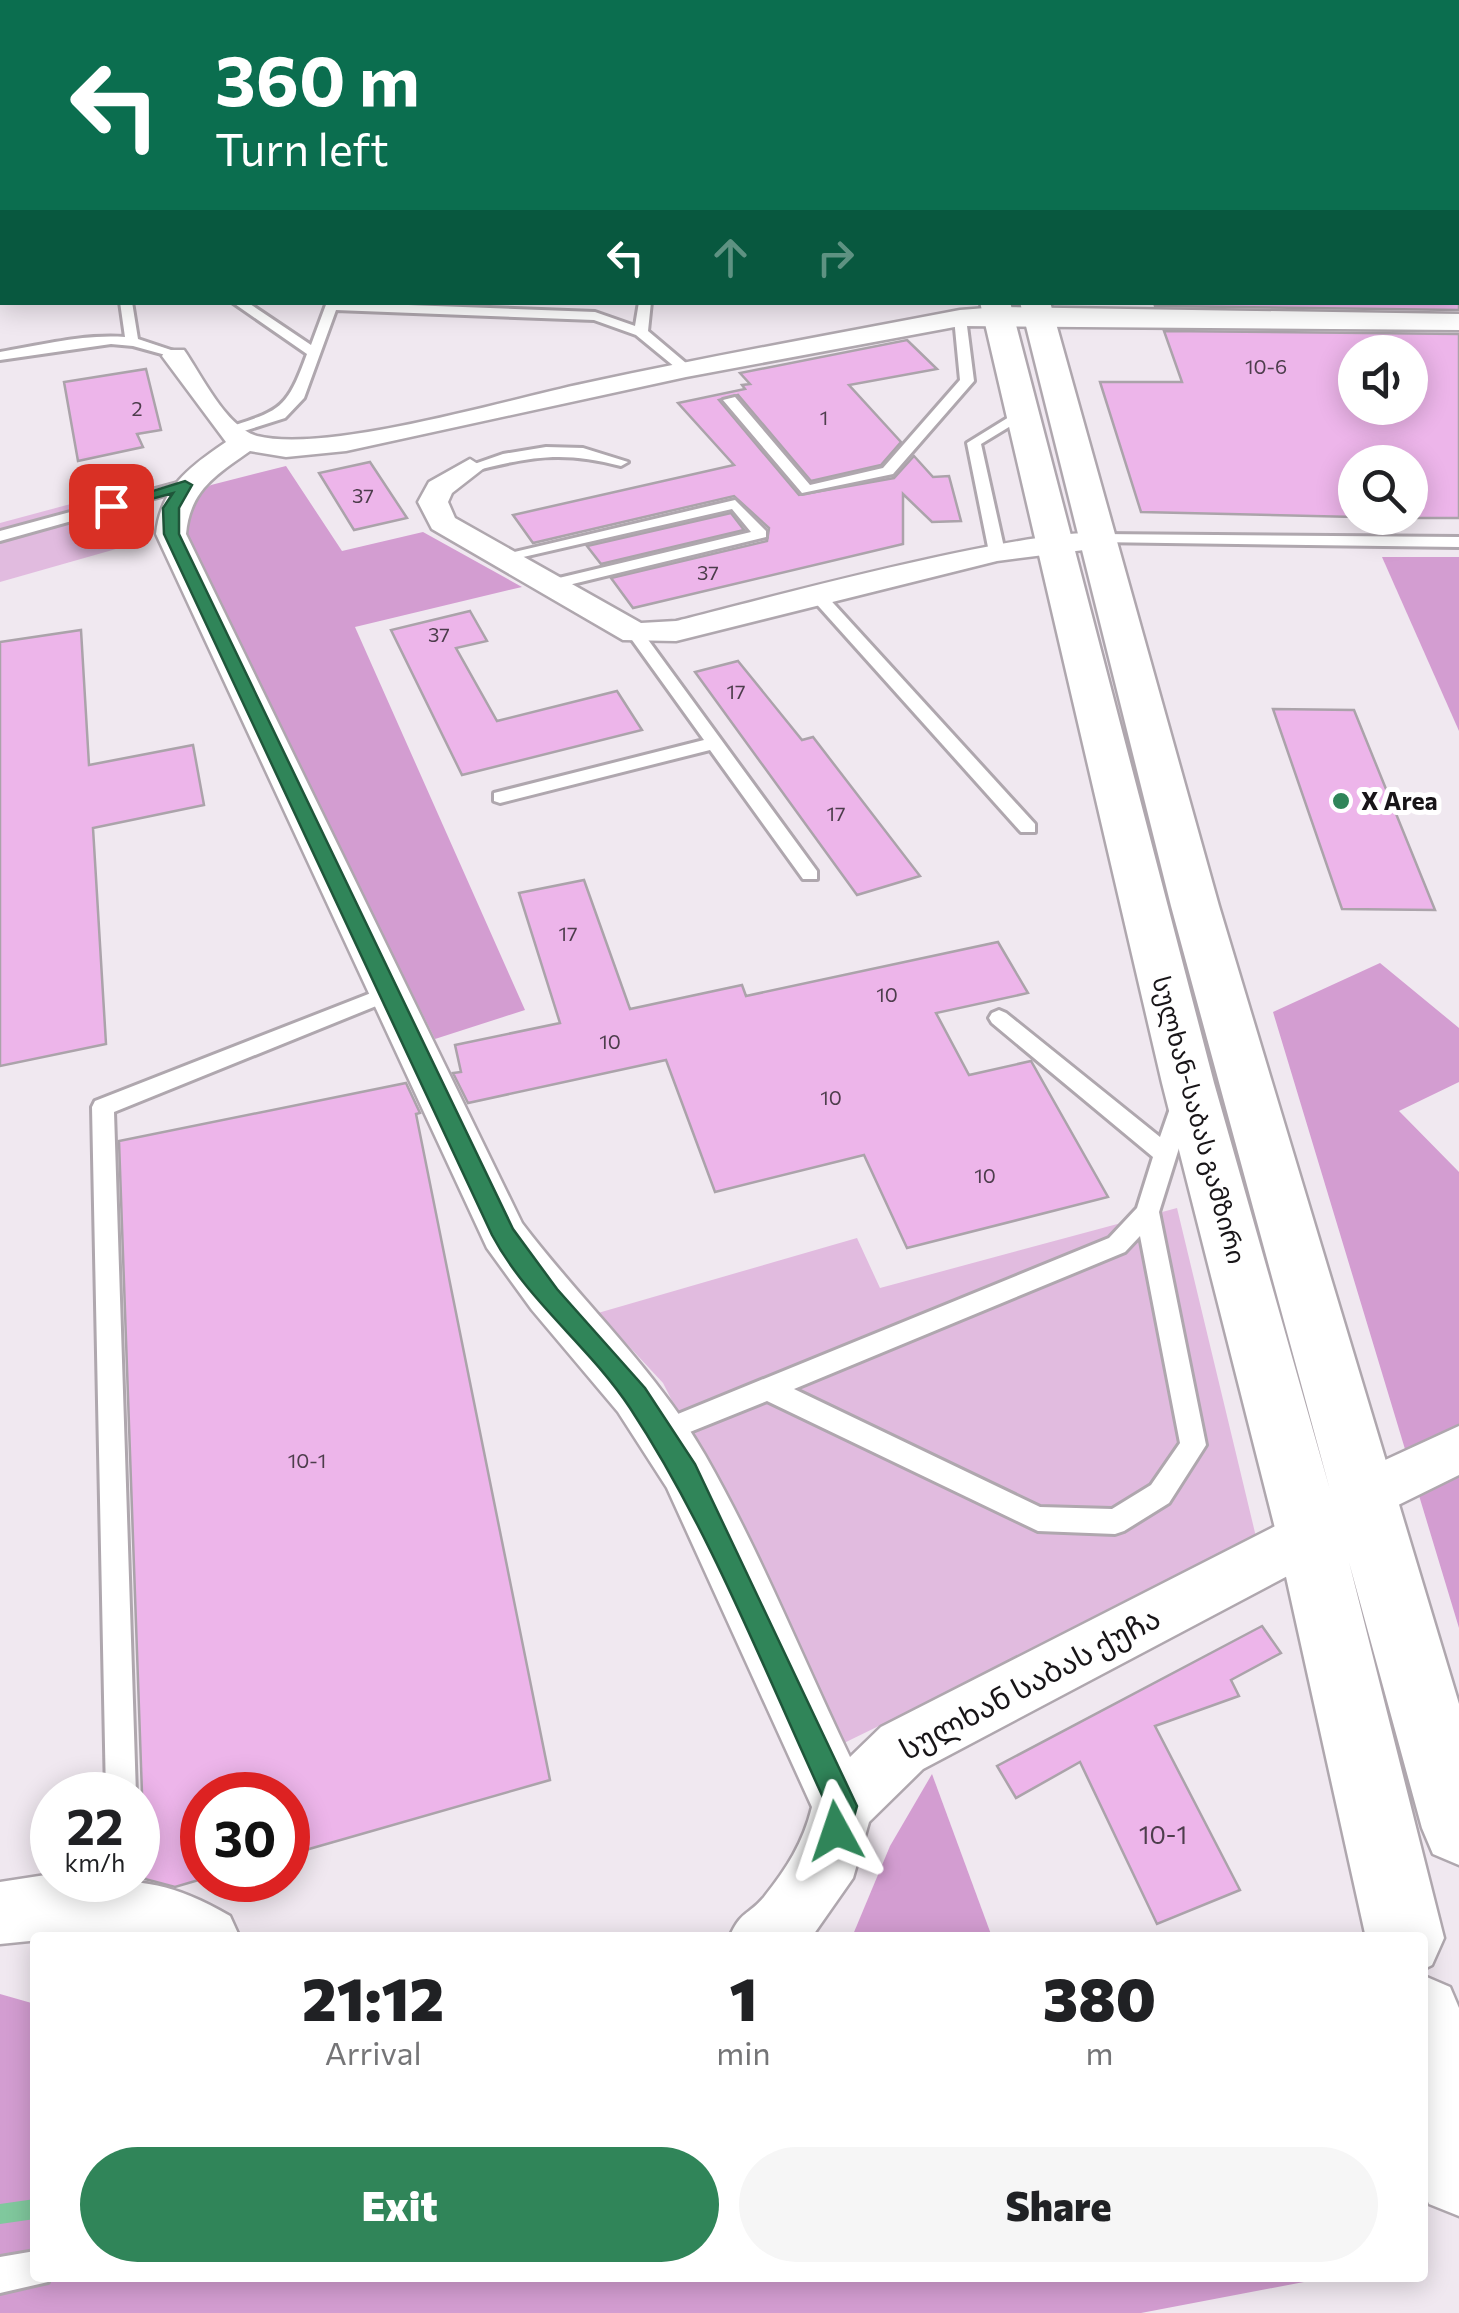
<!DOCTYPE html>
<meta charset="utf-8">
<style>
:root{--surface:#fff;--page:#f6f6f6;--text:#202124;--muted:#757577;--accent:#308559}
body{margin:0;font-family:Commissioner,"Noto Sans Georgian",sans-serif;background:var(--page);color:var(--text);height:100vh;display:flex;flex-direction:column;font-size:38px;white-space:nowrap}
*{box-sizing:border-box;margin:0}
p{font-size:32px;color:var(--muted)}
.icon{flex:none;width:55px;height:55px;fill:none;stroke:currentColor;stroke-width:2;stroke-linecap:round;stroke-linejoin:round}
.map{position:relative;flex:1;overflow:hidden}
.details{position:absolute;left:30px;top:1932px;width:1398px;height:350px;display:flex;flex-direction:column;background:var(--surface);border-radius:10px;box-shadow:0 5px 25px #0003}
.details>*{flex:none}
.top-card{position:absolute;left:0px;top:0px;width:1460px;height:305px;box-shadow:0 5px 25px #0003;background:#0b6e4f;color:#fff;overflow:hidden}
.fabs{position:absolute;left:1338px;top:335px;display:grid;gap:20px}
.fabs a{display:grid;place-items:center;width:90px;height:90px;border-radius:50%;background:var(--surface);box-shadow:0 5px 25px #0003;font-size:50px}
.speed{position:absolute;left:30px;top:1772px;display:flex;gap:20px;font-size:50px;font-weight:700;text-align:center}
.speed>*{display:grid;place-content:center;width:130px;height:130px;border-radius:50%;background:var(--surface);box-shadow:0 5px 25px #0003;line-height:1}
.speed small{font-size:25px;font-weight:400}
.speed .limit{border:15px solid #d22;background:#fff;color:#111}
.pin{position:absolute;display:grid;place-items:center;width:85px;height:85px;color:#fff;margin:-42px;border-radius:20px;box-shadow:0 5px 15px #0006}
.me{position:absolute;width:110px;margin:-55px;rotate:355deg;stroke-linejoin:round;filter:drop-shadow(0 0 8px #0008)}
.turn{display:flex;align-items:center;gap:35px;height:210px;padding:0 50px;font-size:45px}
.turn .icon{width:130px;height:130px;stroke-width:2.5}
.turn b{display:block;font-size:70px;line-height:85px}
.lanes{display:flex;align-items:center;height:95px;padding:0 50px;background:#0003;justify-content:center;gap:50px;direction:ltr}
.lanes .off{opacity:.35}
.eta{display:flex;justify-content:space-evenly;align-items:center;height:170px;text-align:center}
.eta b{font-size:60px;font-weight:800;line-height:70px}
.cta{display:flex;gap:20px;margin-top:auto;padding:20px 50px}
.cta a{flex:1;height:115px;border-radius:60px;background:var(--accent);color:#fff;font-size:40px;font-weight:800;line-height:115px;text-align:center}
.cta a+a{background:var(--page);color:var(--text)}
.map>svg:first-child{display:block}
</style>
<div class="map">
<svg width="1459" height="2313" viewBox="0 0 1459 2313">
<rect width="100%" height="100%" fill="#f0e8f0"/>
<g fill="#e1bbdf">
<path d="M962,0H1459V308L1245,303L1458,302V2Z"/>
<path d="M93,498L123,547L0,582V523Z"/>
<path d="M1177,1208L1257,1541L844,1743L663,1383L598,1313L857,1238L880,1288Z"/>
</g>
<g fill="#d39dd1">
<path d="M286,466L342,551L423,532L522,587L355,627L525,1010L435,1039L182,534L190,498L211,485Z"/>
<path d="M1382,557H1459V731Z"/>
<path d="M1380,963L1459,1028V1082L1399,1111L1459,1172V1628L1273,1012Z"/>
<path d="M932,1774L992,1937H852L890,1846Z"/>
<path d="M0,1994L35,2004V2278H1325L1141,2313H0Z"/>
</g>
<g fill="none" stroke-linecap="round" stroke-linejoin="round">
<path fill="#80c89d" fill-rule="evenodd" d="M35,2199V2219L0,2224V2204Z"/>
</g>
<g fill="#edb5ea" stroke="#aba3aa" stroke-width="2.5" fill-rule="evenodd">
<path d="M1154,302L1459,303V310L1155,306Z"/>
<path d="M1164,331L1459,334V518H1410V462H1355V517L1141,512L1100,382H1182ZM1355,352H1410V408H1355Z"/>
<path d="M907,340L937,369L849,385L901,442L881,465L811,481L738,395L719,400L799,495L894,478L914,456L933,477L949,476L961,521L932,522L903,494V544L633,608L611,578L767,541L769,528L734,496L533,543L513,515L734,465L678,403L745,389L742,385L750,384L740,373Z"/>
<path d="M146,369L161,430L137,434L143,447L78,461L64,382Z"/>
<path d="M370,462L407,518L354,530L319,473Z"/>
<path d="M731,513L744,530L601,564L587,546Z"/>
<path d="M470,611L487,641L456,648L497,721L617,691L642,730L462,775L391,630Z"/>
<path d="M81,630L89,765L193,745L204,805L93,828L106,1044L0,1066V642Z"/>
<path d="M738,661L802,740L813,737L920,876L857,895L695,672Z"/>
<path d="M1273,709L1354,710L1435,910L1342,909Z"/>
<path d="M584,880L630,1009L742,985L746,996L998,942L1028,993L936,1013L969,1075L1031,1061L1108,1197L907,1248L864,1155L715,1192L666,1060L468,1103L453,1073L461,1072L455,1045L560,1023L519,893Z"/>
<path d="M406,1083L420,1113L416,1114L550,1780L288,1855V1795H202V1879L175,1887L145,1879L119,1141Z"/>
<path d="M1262,1626L1281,1653L1231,1680L1239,1696L1155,1726L1240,1890L1157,1924L1080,1762L1016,1798L997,1766Z"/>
</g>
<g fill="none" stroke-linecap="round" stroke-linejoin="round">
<g stroke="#afa7ae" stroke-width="6">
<g id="service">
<path d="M869,0H877L878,2H870Z"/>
<path d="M1399,0H1411L1412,2H1401Z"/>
<path d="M1458,23H1459V30L1458,29Z"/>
<path d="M0,243L2,244V251H0Z"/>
<path d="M120,302H132L138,339L180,353V359L133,346L111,344L0,360V352C41,345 83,334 125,337Z"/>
<path d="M232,302H247L311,345L327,302L595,312L635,326L639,302H651L648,331L693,369L681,372L636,335L594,320L336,310L304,398L285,418L228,436L223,435V429C280,410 286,412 307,354Z"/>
<path d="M960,314L966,318L974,381L893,474L802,493L723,400L735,397L810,485L883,468L960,380L954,318Z"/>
<path d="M1022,409L1029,413L1027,416L981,444L1005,552L997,557L989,552L967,443Z"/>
<path d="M546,447L583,448L628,462L621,466C562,450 528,457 470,472L463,468L503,454Z"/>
<path d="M185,481L192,485L190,488L0,541V531Z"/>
<path d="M735,500L766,531V537L548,590L542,588V582L751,532L732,509L501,562L493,557Z"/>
<path d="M1100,534L1459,537V547L1095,542L1092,539Z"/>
<path d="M812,593H824L1035,824V832H1021L812,599Z"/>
<path d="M635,628L641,630L817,871V879H803L710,750L500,803L494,801V793L704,740L627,633Z"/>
<path d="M389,986L399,993L396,998L114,1112L136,1795H106L92,1107L95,1101Z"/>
<path d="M999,1010L1006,1013L1160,1137L1175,1094H1191L1194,1100L1159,1212L1206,1445L1169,1503L1124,1531L1115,1534L1038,1531L767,1401L660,1444L651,1441L647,1433L651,1425L1109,1238L1137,1208L1153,1157L992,1023L989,1018L992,1013ZM1140,1236L1180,1443L1151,1485L1112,1509L1040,1507L794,1389L1125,1252Z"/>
<path d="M35,2251V2278H49L48,2282L0,2293V2257Z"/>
</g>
</g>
<g stroke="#afa7ae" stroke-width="5">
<g id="minor">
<path d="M287,0H311L312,2H289Z"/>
<path d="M999,307L1459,314V330L960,326L686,377L346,451L286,457L250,451C216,475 190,490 186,534L522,1223C581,1301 656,1370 705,1455C760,1551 802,1657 850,1757L881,1727L1291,1518L1346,1478L1459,1426V1475L1384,1512L1329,1554L923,1769L869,1822L853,1878L811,1938H729C741,1910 748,1916 764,1897C787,1868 803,1843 812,1807L667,1488L618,1412L532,1310L487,1248L156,534C161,488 189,467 226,442L162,356L166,350H184C202,376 226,427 257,436C327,454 509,399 586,383C710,356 835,334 960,310Z"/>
<path d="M470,459L484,468L452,493L448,502L455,518L641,623L676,621C730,608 1094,508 1115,539L1100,548L997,561L676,641L623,640L432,529L418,502L429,482Z"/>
<path d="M52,1874V1880C127,1880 163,1876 230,1916L240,1938L79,1936L0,1944V1882Z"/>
</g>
</g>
<g stroke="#afa7ae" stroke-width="5">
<g id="tertiary">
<path d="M2,36V53L0,54V37Z"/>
<rect x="0" y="82" width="2" height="14"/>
</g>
</g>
<g stroke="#afa7ae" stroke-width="5">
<g id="secondary">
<path d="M939,0H961L962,2H940Z"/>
<path d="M980,302H1010L1214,1083L1330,1490L1171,906L1020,302H1050L1219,906L1459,1704V1865L1433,1854L1422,1828L1349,1562L1444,1938L1432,1965L1422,1970V1938H1366L1277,1536L1162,1083Z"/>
<path d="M1422,1975L1450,1987L1459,2008V2216L1429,2204L1422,2188Z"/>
</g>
</g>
<use href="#service" fill="#fff" fill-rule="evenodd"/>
<use href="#minor" fill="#fff" fill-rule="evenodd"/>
<use href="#tertiary" fill="#fff" fill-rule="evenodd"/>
<use href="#secondary" fill="#fff" fill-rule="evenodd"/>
</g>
<path fill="#308559" stroke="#1f563a" stroke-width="2.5" d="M185,481L192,485L179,508V534L513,1229L557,1289L645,1388L695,1464L857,1806L847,1842L836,1846L825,1842L821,1831L827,1806C765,1673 711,1531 630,1408C590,1347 527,1301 492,1235L164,534L163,508L173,493L111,510L104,506Z"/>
<circle fill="#308559" stroke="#fff" stroke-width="4" cx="1341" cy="801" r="10"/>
<g text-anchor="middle" stroke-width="10" stroke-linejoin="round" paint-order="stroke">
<g font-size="20" fill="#4d3d4c">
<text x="1266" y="374">10-6</text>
<text x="137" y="416">2</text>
<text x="824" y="425">1</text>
<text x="363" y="503">37</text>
<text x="708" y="580">37</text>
<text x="439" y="642">37</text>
<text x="736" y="699">17</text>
<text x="836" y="821">17</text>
<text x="568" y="941">17</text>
<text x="887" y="1002">10</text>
<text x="610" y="1049">10</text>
<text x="831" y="1105">10</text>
<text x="985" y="1183">10</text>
<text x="307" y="1468">10-1</text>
</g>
<g font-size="25" font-weight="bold" fill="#181518" stroke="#fff" text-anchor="start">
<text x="1361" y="810">X Area</text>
</g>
<g font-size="25" fill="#181518" stroke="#fff">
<text transform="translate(1199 1120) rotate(75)" y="9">სულხან-საბას გამზირი</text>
</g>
<g font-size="25" fill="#4d3d4c">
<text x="1163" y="1844">10-1</text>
</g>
<g font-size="30" fill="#181518" stroke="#fff">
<text transform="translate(1030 1684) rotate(-28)" y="10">სულხან საბას ქუჩა</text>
</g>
</g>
</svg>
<div class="fabs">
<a><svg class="icon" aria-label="sound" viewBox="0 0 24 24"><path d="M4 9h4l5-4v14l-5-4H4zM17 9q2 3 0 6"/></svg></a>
<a><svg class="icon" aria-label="search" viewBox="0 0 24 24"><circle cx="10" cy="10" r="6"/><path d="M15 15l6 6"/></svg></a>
</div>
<div class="speed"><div>22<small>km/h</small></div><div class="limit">30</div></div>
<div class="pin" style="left:111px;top:506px;background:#d93025"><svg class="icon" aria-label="arrive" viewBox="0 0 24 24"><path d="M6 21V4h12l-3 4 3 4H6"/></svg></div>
<svg class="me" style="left:836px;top:1831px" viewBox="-20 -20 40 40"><path d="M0-17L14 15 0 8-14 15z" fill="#308559" stroke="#fff" stroke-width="4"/></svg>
<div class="top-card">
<div class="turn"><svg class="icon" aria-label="left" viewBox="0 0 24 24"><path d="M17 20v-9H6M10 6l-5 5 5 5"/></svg><div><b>360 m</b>Turn left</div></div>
<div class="lanes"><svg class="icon" aria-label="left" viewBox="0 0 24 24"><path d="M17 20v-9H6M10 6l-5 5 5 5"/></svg><svg class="icon off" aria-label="ahead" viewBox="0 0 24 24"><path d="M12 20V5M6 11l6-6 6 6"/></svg><svg class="icon off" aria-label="right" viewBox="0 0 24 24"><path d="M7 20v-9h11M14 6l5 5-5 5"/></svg></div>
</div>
<section class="details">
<div class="eta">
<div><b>21:12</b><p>Arrival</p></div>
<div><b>1</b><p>min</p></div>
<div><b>380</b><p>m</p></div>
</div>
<div class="cta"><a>Exit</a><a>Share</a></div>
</section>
</div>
